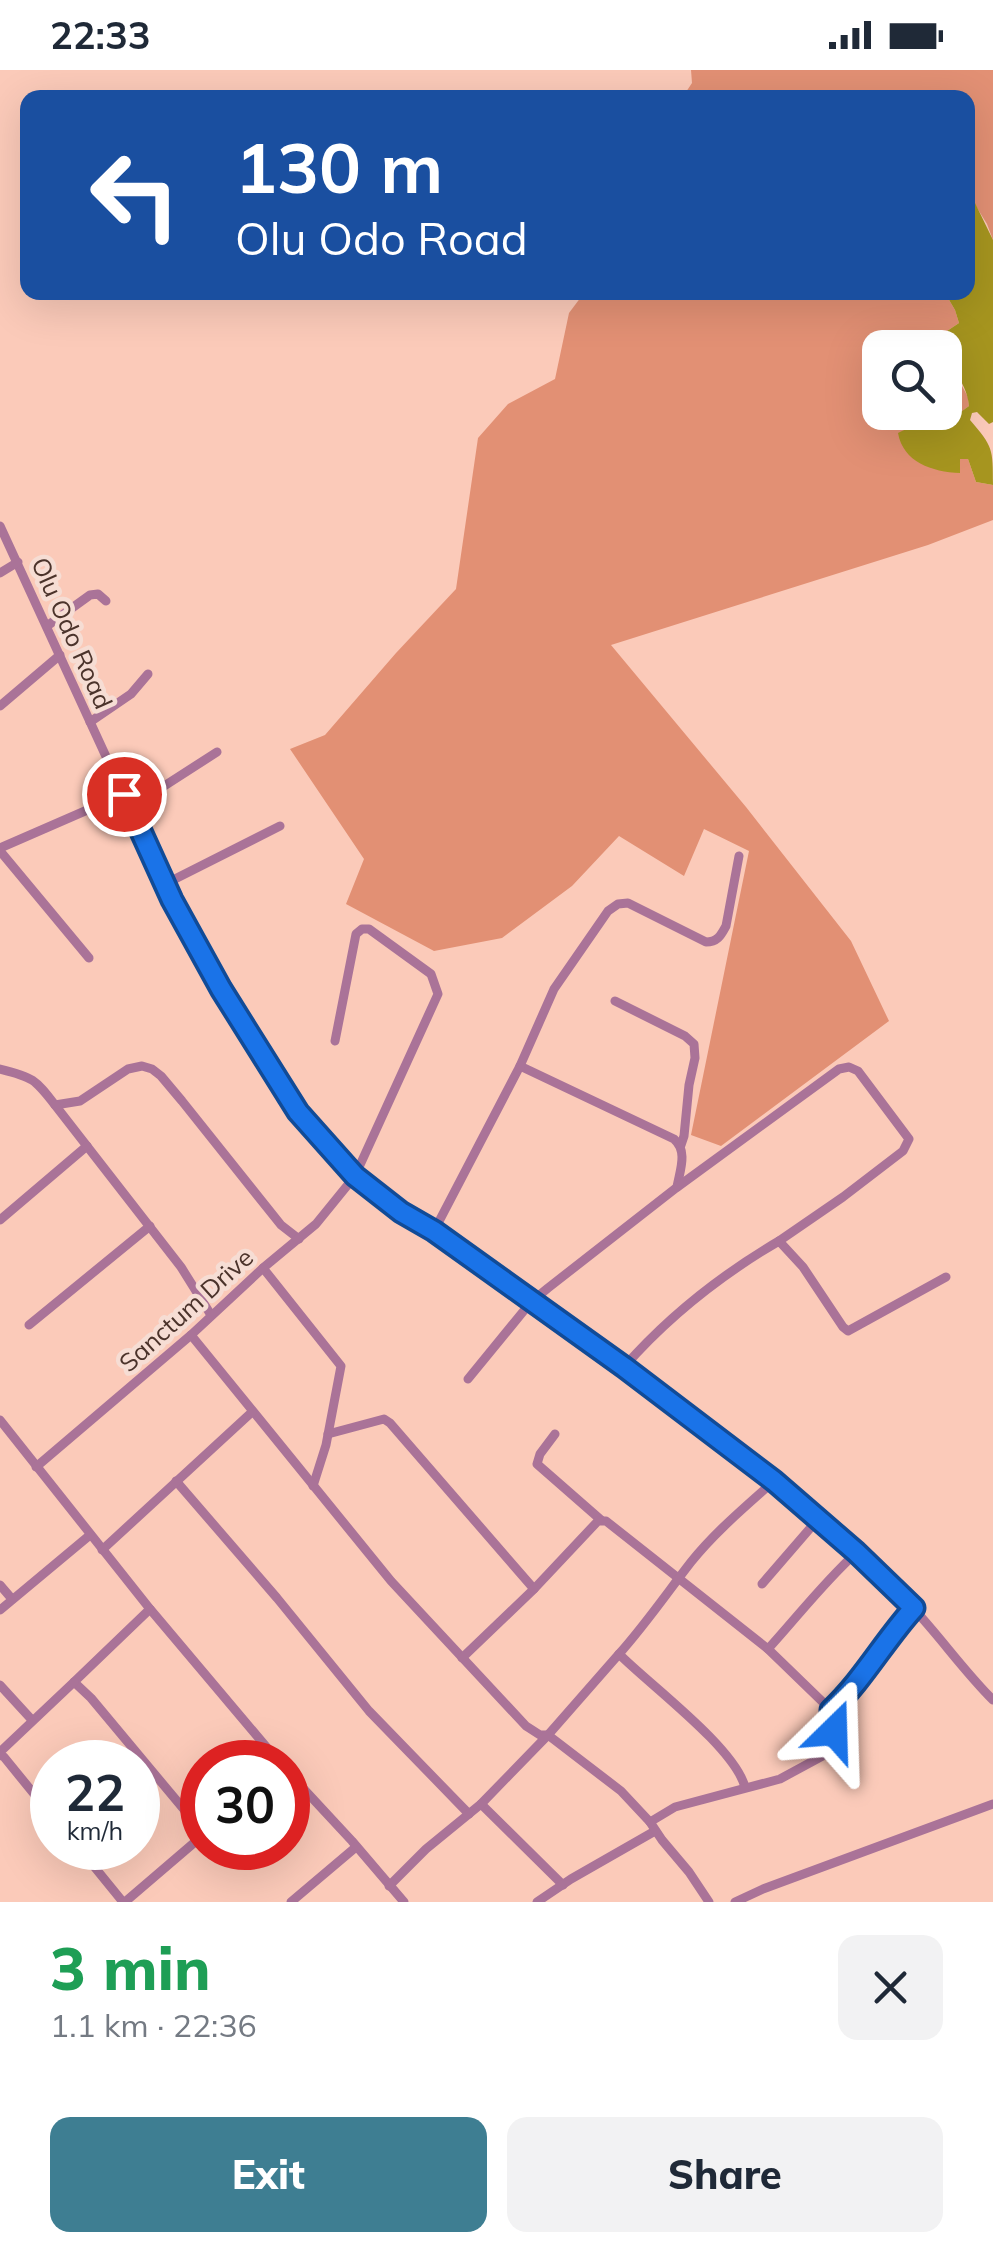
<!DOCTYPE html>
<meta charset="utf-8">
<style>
:root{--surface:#fff;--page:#f2f2f3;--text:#1f2937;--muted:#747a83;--accent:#3e7e92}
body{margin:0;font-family:Mulish,sans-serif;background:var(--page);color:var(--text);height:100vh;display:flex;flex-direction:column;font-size:38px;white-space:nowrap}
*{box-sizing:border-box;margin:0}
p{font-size:32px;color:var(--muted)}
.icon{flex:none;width:55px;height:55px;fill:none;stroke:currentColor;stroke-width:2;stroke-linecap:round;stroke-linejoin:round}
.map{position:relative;height:1832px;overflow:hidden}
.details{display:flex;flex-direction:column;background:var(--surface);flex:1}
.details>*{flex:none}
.guide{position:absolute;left:20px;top:20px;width:955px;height:210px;border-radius:20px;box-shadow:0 10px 40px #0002;background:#1a4fa0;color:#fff;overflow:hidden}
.controls{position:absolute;left:862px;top:260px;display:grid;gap:20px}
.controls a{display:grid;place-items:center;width:100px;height:100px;border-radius:20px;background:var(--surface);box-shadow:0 10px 40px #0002;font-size:50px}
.speed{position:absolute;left:30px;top:1670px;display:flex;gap:20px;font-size:50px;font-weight:700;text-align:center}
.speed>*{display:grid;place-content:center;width:130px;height:130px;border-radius:50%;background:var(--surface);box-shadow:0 10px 40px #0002;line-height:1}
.speed small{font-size:25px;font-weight:400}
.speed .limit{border:15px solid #d22;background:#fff;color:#111}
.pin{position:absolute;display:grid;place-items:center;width:85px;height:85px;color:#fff;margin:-42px;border:5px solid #fff;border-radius:50%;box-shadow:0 2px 10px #0007}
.me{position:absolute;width:110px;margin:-55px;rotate:22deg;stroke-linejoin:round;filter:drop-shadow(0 0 8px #0008)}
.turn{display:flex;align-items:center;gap:35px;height:210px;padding:0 50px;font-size:45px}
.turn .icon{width:130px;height:130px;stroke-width:2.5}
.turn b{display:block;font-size:70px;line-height:85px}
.round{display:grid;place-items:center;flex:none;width:105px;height:105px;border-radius:20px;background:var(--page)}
.headline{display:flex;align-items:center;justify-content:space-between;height:170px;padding:0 50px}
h1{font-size:60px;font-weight:800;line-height:75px;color:#1e9e55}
.action{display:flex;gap:20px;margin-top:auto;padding:20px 50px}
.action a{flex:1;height:115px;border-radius:20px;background:var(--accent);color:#fff;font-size:40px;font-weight:800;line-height:115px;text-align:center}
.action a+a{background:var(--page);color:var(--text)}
.status{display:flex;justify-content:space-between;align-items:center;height:70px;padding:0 50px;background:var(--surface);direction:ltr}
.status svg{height:28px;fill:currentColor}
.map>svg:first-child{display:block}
</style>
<div class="status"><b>22:33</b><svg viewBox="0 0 49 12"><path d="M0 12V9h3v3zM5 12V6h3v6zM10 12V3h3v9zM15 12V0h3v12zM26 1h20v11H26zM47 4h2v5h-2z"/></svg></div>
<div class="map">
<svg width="993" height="1832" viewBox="0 0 993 1832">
<rect width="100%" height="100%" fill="#fbcab9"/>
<g fill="#e29074">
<path d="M691,0H993V170L987,154L974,133L968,136V28H682L692,13Z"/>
<path d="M584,223H945L955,240L959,253L944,263V277L880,278V342H945V285L968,327L969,336C949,352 938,353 913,356L959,403L960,389H968L976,412L993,415V450L928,475L611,575L746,737L851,871L889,951L721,1076L691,1065L749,781L704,759L684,806L619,766L572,816L502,868L434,881L346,834L364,789L290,679L325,665L396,583L456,519L478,368L508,334L555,309L569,243Z"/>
</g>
<path fill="#a6951f" d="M975,133L993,170V352L989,354L977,342L972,343L970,350C993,377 993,378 993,415L976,412L968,389H960V403C932,402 903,392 898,363C926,349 943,357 969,336C967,308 943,296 944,263L959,253L955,240L945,223L968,222V136Z"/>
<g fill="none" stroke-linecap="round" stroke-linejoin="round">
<g stroke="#aa7398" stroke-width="9">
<path d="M0,456L172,830L221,919L298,1042L355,1106L401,1141L434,1161C575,1264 723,1361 853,1479C874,1497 894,1517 913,1538C941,1568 964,1601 993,1630"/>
<path d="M0,503L18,492"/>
<path d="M47,556L90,525L98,524L106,531"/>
<path d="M0,636L60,585"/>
<path d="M90,652L131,624L148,604"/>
<path d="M130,738L217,682"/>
<path d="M0,778L124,724"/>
<path d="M0,781L89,888"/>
<path d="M165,814L280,756"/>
<path d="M615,931L685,966L694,974L695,988L689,1015L684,1066L681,1075"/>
<path d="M520,996L674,1069C688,1081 680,1100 677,1117"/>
<path d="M0,999C33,1007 35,1009 55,1035L80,1031L128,999L142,996L152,999L161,1006L182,1031L281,1155L299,1169"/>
<path d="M55,1035L181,1197L211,1245"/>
<path d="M0,1150L87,1076"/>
<path d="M434,1161L520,996L554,919L608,841L618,834L628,833L706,872C718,872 721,865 726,856L739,786"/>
<path d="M263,1198L341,1296L326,1375L313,1416"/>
<path d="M29,1255L150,1156"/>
<path d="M191,1265L391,1511L526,1656L540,1665H548L621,1721L650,1752"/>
<path d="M624,1297C668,1247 721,1205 779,1171L803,1197L843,1257L848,1261L946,1207"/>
<path d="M468,1309L531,1232L548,1218L676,1118L839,999L849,997L858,1001L909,1069L903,1081L843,1127L779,1171"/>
<path d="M0,1350L150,1539L279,1692"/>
<path d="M328,1364L384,1349L390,1353L534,1519L462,1588"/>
<path d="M555,1364L540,1384L537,1394L601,1450"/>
<path d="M36,1397L191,1265L263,1198L316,1154L355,1106L438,924L431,904L369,859H362L356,864L335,971"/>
<path d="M176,1411L277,1528L369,1641L469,1744"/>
<path d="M102,1480L252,1342"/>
<path d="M762,1514L819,1448"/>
<path d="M0,1515L12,1529"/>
<path d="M534,1519L598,1451H606L768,1579L831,1640"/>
<path d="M150,1539L74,1612L91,1628L202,1761"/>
<path d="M0,1540L90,1465"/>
<path d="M768,1579C798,1546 824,1512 857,1482"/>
<path d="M0,1615L32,1650"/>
<path d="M0,1682L74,1612"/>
<path d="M0,1685L4,1687L52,1746"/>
<path d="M288,1702L352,1771L404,1832"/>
<path d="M745,1717C734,1677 651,1616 619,1584C645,1555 667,1523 691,1492C715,1462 745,1437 774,1411"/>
<path d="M481,1734L563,1815"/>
<path d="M79,1778L123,1832"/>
<path d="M389,1816L426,1779L481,1734L548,1665L619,1584"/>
<path d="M125,1832L202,1766"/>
<path d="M291,1832L356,1777"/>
<path d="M537,1832L571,1809L655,1761"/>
<path d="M709,1832L689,1802L662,1770L650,1752L675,1737L780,1709L828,1683C840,1672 833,1655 831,1640C863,1610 884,1571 914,1538"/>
<path d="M735,1832L763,1819L993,1734"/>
</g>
</g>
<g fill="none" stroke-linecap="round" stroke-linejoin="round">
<g stroke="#114b97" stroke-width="25">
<path id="route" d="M124,724L172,830L221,919L298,1042L355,1106L401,1142L434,1161L624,1297L774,1411L856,1482L914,1538C884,1571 863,1610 831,1640L834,1661"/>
</g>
<use href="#route" stroke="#1a73e8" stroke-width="18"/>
</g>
<g text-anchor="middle" stroke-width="9" stroke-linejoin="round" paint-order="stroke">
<g font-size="25" fill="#4b332b" stroke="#f6ddd4">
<text transform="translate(72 563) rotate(66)" y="9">Olu Odo Road</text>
<text transform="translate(186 1240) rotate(-42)" y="9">Sanctum Drive</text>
</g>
</g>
</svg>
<div class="controls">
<a><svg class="icon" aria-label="search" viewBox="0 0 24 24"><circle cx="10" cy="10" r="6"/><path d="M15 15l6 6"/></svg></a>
</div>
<div class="speed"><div>22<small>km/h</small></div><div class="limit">30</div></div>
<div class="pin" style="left:124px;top:724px;background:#d93025"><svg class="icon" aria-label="arrive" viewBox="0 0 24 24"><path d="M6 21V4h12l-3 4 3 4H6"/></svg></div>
<svg class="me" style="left:834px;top:1661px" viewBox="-20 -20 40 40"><path d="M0-17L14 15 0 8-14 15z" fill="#1a73e8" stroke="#fff" stroke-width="4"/></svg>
<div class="guide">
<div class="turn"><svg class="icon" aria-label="left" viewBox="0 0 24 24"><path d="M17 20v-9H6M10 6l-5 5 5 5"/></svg><div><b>130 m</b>Olu Odo Road</div></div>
</div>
</div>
<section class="details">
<div class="headline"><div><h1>3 min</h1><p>1.1 km · 22:36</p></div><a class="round"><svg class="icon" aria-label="close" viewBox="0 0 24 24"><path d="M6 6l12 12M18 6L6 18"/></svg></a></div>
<div class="action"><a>Exit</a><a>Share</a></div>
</section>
